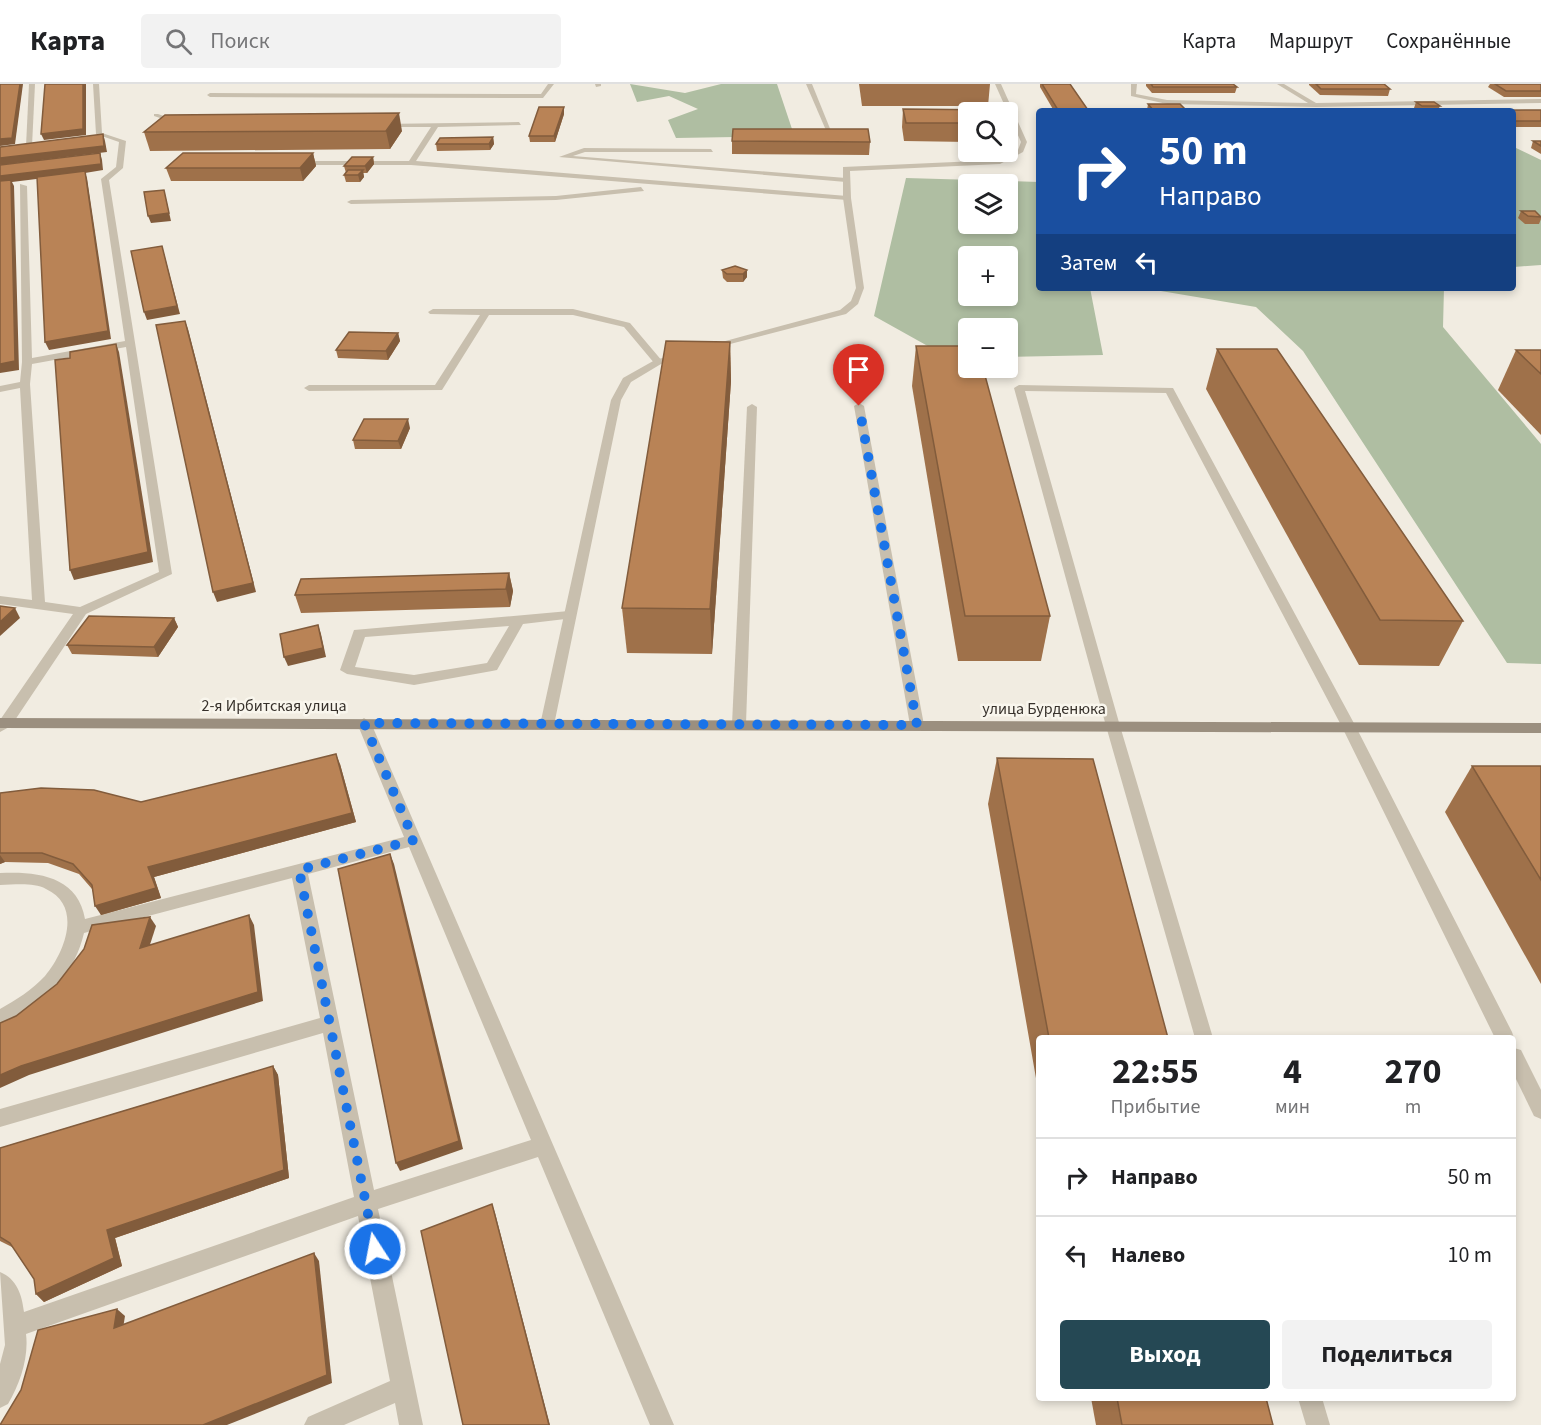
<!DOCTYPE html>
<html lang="ru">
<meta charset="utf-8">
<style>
:root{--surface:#fff;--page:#f2f2f2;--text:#202124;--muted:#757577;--line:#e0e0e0;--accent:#254854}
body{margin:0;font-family:"Source Sans 3",sans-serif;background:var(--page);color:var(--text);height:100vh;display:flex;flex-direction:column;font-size:22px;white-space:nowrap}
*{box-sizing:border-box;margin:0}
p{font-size:20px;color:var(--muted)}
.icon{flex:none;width:33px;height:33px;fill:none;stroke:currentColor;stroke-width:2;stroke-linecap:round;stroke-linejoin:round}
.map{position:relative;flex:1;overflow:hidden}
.details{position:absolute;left:1036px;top:951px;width:480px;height:366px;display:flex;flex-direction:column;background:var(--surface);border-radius:6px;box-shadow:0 3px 9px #0003}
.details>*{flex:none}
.top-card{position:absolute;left:1036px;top:24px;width:480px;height:183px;border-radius:6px;box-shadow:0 3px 9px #0003;background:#1a4fa0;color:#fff;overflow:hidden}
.fabs{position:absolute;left:958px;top:18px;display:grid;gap:12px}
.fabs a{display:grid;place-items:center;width:60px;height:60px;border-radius:6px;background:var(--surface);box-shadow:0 3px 9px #0003;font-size:30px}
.pin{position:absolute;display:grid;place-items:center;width:51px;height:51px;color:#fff;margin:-62px -26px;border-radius:50% 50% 50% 0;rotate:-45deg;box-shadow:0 0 6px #0007}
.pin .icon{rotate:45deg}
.me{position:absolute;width:66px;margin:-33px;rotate:349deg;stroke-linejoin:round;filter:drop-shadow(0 0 4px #0008)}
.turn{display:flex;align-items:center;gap:21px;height:126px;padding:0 24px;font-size:27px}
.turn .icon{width:78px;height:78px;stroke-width:2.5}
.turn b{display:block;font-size:42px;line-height:51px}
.then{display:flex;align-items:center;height:57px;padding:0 24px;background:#0003;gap:12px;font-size:22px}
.eta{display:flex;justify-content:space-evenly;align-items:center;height:102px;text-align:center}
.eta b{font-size:36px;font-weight:700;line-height:42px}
.primary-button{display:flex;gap:12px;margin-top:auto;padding:12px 24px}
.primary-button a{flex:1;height:69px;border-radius:6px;background:var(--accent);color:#fff;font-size:24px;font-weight:700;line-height:69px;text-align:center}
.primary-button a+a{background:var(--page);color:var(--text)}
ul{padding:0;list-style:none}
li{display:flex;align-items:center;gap:18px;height:78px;padding:0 24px;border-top:2px solid var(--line)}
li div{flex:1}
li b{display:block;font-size:22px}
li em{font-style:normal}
header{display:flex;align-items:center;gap:36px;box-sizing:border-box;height:84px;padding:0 30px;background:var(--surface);border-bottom:2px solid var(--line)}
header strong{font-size:28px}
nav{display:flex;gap:33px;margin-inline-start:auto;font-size:21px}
.search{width:420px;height:54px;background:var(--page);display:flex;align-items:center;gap:15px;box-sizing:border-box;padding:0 21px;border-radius:6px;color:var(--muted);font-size:22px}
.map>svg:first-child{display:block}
</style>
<header>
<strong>Карта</strong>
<div class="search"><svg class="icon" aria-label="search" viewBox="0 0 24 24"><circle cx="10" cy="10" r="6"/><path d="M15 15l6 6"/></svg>Поиск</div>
<nav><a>Карта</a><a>Маршрут</a><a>Сохранённые</a></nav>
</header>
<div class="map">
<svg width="1541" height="1341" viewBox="0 0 1541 1341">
<rect width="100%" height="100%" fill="#f1ece1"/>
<g fill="#afbea2" fill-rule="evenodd">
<path d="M630,0L685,9L721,0H777L792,45L735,53L676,54L668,36L698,25L669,12L637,18Z"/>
<path d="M1514,63L1541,76V181L1514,183Z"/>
<path d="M906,94L1039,98L1040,204H1090L1103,271L1008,273V244H969V275H951L874,232ZM969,100H1008V140H969ZM969,172H1008V212H969Z"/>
<path d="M1143,204H1444L1443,243L1541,360V580L1507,579L1303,267L1256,223Z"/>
</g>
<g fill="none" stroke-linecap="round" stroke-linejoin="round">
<g fill="#c8bfae" fill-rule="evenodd">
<path d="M29,0H35L32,62L29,64L26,62Z"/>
<path d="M93,0H99L102,49L126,57L123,84L109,96L172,490L86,530L11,642L0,648V636L73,530L0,520V512L32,516L20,304L0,308V302L20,298L22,278L20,100L27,102L32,274L125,257L101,95L116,83L119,58L96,50ZM126,263L159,488L80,523L45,518L30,300L32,280Z"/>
<path d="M548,0H554L543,14L210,13L207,11L210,9L541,10Z"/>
<path d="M595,0H601V2L596,3Z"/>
<path d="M806,0H812L833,52L828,51Z"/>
<path d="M1131,0H1137L1136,10L1167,16L1308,19L1277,0H1284L1316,19L1541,15V19L1316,23L1167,20L1131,12Z"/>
<path d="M154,30H158L184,39L181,41L154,32Z"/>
<path d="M519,38L521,41L438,43L416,77L847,112L851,114L847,116L411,81H297L293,79L297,77H409L431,43H379L381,40Z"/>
<path d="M584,64L711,65L713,68H585L573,72L846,94L850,96L846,98L559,73Z"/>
<path d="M641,103L644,107L556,116L351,120L347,118L351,116L556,112Z"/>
<path d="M433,225H573L630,239L663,278L655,280L624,243L573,231H489L442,306L309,307L304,304L309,301H435L480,231L430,230L428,228Z"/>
<path d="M1019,301L1173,304L1356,643L1512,948L1514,954V956V954H1495L1342,643L1166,309L1025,307L1120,642L1213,954H1195L1106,642L1014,304Z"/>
<path d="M859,319L864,322L924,641L917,646L910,641L854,322Z"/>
<path d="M752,320L757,323L746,640L739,645L732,640L747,323Z"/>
<path d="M569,527L574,528L576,531L574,534L523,540L497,586L492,587L414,601L347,590L340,586L354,546ZM509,542L487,579L414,591L355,583L365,553Z"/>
<path d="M364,634L371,639L674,1341H650L538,1073L378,1125L423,1341H399L395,1319L344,1341H304L308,1333L390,1297L358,1132L26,1250C29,1273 20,1300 8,1320L0,1324V1280L5,1261L0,1188C17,1195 22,1211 24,1228L354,1113L323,949L0,1043V1025L320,934L292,794L84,849C74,892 41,927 0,942V925C16,916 32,906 45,892C65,868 83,822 46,805C33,798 14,801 0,801V789C37,787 78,792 85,835L404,753L357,639ZM409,763L531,1056L374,1106L308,790Z"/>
<path d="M1514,964L1521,966L1541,1006V1035L1534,1032L1514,991Z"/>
<path d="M1298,1314H1322L1330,1341H1306Z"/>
</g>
<g fill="#c8bfae" fill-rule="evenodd">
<path d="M995,0H1001L1027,58L1023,68L1000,80L850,87L851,114L864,204L858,220L846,230L707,266V262L840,226L851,217L856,204L843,114V83L999,76L1018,66L1021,58Z"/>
<path d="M681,269L686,272L684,274L661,280L631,298L621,316L554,641L547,646L542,644L540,641L611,316L623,294L655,276Z"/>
</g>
<path fill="#9b8f7f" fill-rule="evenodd" d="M0,634L1541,639V649L0,644Z"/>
</g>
<g fill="#9f714a">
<path d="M859,0H990L988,22H862Z"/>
<path d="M1040,0H1070L1088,27H1054L1040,3Z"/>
<path d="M1146,0H1233L1237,3L1235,9H1152L1146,2Z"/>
<path d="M1309,0H1384L1390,5L1388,12L1320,11L1309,1Z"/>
<path d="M1490,0H1541V13H1504L1488,3Z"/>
<path d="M1416,18L1440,22L1438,26H1541V43H1514V27H1417L1414,24Z"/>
<path d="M1148,20L1187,27H1148L1147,26Z"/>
<path d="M564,23V30L555,58H530L529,52Z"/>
<path d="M903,25L969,28V58L904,57L902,43Z"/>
<path d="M165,31L402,47L390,65L150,67L144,48Z"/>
<path d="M493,53L494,60L490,66L437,67L436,60Z"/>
<path d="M732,57L870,58L869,71L732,70Z"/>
<path d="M1533,57H1541V70L1531,64Z"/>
<path d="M313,69L316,82L303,97H171L166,84Z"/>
<path d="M373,73L374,80L367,89H363L364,93L360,98H346L344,91L346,89L344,82Z"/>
<path d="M1521,127L1541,132V135L1539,140H1525L1518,134Z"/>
<path d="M735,182L747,193L743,198H727L723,194L722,186Z"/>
<path d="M398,249L400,257L388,276L338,274L336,266Z"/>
<path d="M730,258L731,297L712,570L627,569L622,524Z"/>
<path d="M916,262L1050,532L1041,577H958L912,302Z"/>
<path d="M1217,265L1463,537L1439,582L1359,581L1206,305Z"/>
<path d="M1516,266H1541V351L1498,306Z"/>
<path d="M839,276L853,277L852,297H839Z"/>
<path d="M410,344L401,365H355L353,356Z"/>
<path d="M509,489L513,507L510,523L301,529L295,511Z"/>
<path d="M174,534L178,543L158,573L72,570L67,561Z"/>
<path d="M997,674L1168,954H1040V1017L988,720Z"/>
<path d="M340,680L356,738L154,793L161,814L101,831L92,805L79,790L48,779L5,778L0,780V709L141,718Z"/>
<path d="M1472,682H1541V900L1445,728Z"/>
<path d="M273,982L278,991L289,1094L115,1154L122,1182L44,1218L36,1210L34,1195L14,1164L0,1157V1064Z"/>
<path d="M1091,1314H1266L1273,1341H1096Z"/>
</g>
<g fill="#825c3c">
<path d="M20,0H23L15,60L0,62V55Z"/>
<path d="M83,0H86V51L44,56L41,50Z"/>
<path d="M564,23V30L555,58L554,52Z"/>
<path d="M399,29L402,47L390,65L386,47Z"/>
<path d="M103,50L105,57L107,68L0,81V74Z"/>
<path d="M493,53L494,60L490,66L489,60Z"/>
<path d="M100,69L102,76L103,86L85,89L87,94L111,255L49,266L45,258L85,89L12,98L14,102L19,286L0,289V92Z"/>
<path d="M313,69L316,82L303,97L300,84Z"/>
<path d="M373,73L374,80L367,89L365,82Z"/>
<path d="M363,86L364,93L360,98L358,91Z"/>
<path d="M164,106L171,137L151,139L148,132Z"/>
<path d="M162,162L180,230L147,236L144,228Z"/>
<path d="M747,186V193L743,198V190Z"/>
<path d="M185,237L188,245L256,508L217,518L213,508Z"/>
<path d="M398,249L400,257L388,276L386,267Z"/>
<path d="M730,258L731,297L712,570L710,525Z"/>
<path d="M116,260L119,268L153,478L74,496L70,486Z"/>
<path d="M408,335L410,344L401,365L398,357Z"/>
<path d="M509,489L513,507L510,523L506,505Z"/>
<path d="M15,524L20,534L0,552V538Z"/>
<path d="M174,534L178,543L158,573L154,563Z"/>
<path d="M318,541L321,550L326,573L288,582L284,573Z"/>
<path d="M336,670L340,680L356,738L154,793L161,814L101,831L95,822L148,783Z"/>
<path d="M390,770L394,780L463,1065L400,1087L396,1079Z"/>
<path d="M0,771L5,778L0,780Z"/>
<path d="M249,831L254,841L263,917L29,991L0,1004V991Z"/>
<path d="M150,833L156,842L146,873L140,864Z"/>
<path d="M273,982L278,991L289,1094L115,1154L122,1182L44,1218L36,1210L107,1146Z"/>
<path d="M492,1120L495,1129L550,1341H549Z"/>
<path d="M314,1169L319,1177L332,1299L227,1341H203Z"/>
<path d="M117,1225L125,1232L122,1251L114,1244Z"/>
</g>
<g fill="#b98356" stroke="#825c3c" stroke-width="1.5">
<path d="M0,0H20L12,54L0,55Z"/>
<path d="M45,0H83V45L41,50Z"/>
<path d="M1042,0H1070L1088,26H1058Z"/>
<path d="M1151,0H1233L1237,3H1153Z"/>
<path d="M1316,0H1384L1390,5H1321Z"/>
<path d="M1495,0H1541V7H1506Z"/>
<path d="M1416,18H1434L1440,22H1422Z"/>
<path d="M1148,20H1180L1187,27H1154Z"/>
<path d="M539,23H564L554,52H529Z"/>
<path d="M903,25L996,26L997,28H969V39H906Z"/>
<path d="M1541,26V37H1514V27H1373Z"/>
<path d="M399,29L386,47L144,48L165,31Z"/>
<path d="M733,45H868L870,58L732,57Z"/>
<path d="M103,50L104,62L0,74V63Z"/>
<path d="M493,53L489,60H436L440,54Z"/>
<path d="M1533,57H1541V62Z"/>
<path d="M100,69L101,80L0,92V81Z"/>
<path d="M183,69H313L300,84H166Z"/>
<path d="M352,73H373L365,82H344Z"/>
<path d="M348,86H363L358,91H344Z"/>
<path d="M85,87L108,247L45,258L37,93Z"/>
<path d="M11,96L15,277L0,280V97Z"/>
<path d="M164,106L169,129L148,132L144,108Z"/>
<path d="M1521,127H1535L1541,133L1528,132Z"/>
<path d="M162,162L177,222L144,228L131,167Z"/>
<path d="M735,182L747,186L743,190H727L722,186Z"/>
<path d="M185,237L253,499L213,508L156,241Z"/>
<path d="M349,248L398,249L386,267L336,266Z"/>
<path d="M666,257L730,258L710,525L622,524Z"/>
<path d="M116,260L148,468L70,486L55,276L70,274V268Z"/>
<path d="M916,262H969V284H983L1050,532H965Z"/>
<path d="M1217,265H1277L1463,537L1380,536Z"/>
<path d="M1516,266H1541V290Z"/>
<path d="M839,276L853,277V289H840Z"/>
<path d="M364,335H408L398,357L353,356Z"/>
<path d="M509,489L506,505L295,511L301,495Z"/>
<path d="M0,522L15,524L0,538Z"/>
<path d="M89,532L174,534L154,563L67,561Z"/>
<path d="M318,541L323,564L284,573L280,550Z"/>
<path d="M336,670L352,729L148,783L156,804L95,822L92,801L73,780L42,769H0V709L41,704L94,706L141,718Z"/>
<path d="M997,674L1093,675L1168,954H1049Z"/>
<path d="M1472,682H1541V796Z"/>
<path d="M390,770L459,1057L396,1079L338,785Z"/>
<path d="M249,831L258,908L21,982L0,991V939L16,932L57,900L84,865L92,841L150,833L140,864Z"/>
<path d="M273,982L284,1086L107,1146L114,1174L36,1210L34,1195L10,1159L0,1153V1064Z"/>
<path d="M492,1120L549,1341H463L421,1147Z"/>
<path d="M314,1169L327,1291L203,1341H0L21,1306L38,1246L117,1225L114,1244Z"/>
<path d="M1117,1314H1266L1273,1341H1122Z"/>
</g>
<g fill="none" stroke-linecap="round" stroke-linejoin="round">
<path stroke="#1a73e8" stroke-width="10" stroke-dasharray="0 18" d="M375,1165L299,786L414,756L364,639L917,641L859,322"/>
</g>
<g text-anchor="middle" stroke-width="5" stroke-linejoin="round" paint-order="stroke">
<g font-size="16" fill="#37312b" stroke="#f9f6ed">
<text x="274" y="627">2-я Ирбитская улица</text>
<text x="1044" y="630">улица Бурденюка</text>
</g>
</g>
</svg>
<div class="fabs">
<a><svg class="icon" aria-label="search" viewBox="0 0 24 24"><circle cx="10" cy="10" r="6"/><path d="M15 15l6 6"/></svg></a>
<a><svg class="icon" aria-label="layers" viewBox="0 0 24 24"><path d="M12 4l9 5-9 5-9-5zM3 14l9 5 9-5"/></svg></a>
<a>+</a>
<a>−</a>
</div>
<div class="pin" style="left:859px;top:322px;background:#d93025"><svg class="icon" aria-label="arrive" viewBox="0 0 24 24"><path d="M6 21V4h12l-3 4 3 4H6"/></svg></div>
<svg class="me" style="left:375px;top:1165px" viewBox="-20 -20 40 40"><circle r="17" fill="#1a73e8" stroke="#fff" stroke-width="3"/><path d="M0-11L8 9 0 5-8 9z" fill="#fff"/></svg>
<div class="top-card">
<div class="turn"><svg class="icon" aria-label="right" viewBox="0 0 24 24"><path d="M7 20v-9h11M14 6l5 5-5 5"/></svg><div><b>50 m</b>Направо</div></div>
<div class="then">Затем<svg class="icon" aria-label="left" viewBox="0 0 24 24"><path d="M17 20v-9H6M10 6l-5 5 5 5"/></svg></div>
</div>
<section class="details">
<div class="eta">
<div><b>22:55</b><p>Прибытие</p></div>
<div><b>4</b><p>мин</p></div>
<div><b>270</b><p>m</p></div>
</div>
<ul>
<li><svg class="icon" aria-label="right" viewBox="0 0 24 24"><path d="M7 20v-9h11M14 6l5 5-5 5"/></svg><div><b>Направо</b></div><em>50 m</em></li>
<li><svg class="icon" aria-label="left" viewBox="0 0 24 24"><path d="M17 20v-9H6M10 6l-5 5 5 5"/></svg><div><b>Налево</b></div><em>10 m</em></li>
</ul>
<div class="primary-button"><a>Выход</a><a>Поделиться</a></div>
</section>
</div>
